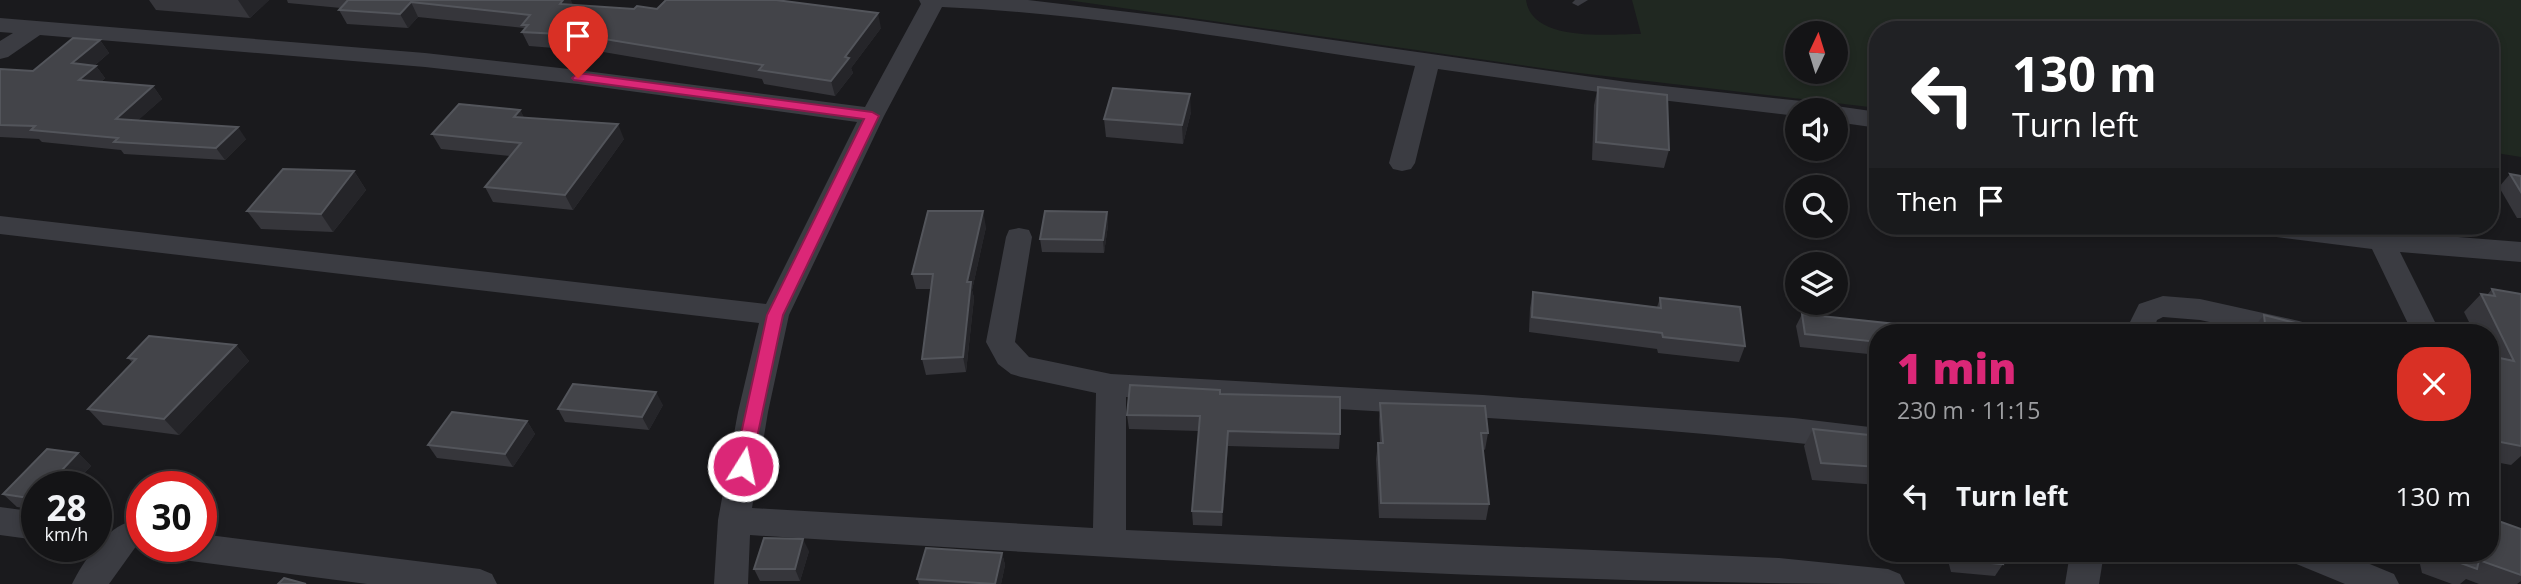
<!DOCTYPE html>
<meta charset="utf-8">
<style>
:root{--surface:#141416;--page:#1d1d1f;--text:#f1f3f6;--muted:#9d9ea1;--line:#333335;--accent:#db2777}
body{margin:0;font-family:"Open Sans",sans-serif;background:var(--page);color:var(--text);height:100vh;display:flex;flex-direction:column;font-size:26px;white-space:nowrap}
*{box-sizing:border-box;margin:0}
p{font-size:23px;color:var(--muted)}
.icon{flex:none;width:38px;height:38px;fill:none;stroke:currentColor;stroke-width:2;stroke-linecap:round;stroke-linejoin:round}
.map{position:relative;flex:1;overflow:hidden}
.details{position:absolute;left:1869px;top:324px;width:630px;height:238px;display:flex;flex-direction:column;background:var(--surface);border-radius:28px;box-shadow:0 4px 10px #0003,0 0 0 2px var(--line)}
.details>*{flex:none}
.top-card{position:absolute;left:1869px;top:21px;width:630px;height:214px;border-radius:28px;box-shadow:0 4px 10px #0003,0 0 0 2px var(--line);background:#202124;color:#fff;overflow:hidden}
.needle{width:46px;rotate:4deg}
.fabs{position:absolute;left:1785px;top:21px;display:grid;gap:14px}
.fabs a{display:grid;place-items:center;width:63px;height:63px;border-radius:50%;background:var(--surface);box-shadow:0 4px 10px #0003,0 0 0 2px var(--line);font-size:35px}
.speed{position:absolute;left:21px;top:471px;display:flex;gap:14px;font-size:35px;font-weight:700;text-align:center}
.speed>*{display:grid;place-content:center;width:91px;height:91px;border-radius:50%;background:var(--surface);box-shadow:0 4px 10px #0003,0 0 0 2px var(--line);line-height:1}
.speed small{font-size:18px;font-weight:400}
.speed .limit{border:10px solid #d22;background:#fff;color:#111}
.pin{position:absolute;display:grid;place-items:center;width:60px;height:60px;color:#fff;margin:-72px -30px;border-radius:50% 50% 50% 0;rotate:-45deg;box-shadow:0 0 7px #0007}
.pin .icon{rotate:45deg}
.me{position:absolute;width:77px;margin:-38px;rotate:10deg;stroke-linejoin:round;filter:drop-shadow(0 0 5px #0008)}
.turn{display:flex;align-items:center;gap:24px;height:147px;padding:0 28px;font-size:32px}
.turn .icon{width:91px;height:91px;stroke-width:2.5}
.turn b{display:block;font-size:49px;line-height:60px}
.then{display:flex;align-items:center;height:66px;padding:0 28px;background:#0003;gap:14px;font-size:26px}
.round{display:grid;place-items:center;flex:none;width:74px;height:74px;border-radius:28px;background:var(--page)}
.summary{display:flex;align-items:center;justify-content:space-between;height:119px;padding:0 28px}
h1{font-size:42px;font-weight:800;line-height:52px;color:var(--accent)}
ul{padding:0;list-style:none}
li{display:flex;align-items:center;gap:21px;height:105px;padding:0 28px}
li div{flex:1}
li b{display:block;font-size:26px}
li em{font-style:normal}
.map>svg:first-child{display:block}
</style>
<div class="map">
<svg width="2521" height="584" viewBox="0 0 2521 584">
<rect width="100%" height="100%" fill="#1a1a1d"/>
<path fill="#202821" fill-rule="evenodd" d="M1067,0H1526C1532,43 1609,34 1641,34L1632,0H2521V157L2490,152V30H1878V108L1562,71ZM1797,33H1836V72H1797Z"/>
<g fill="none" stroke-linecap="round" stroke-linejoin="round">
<path fill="#3b3c42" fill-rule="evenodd" d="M1588,0L1578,6L1572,3L1575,0Z"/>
<g fill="#3b3c42" fill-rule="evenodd">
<path d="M919,0H1028L1179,18L1627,82L1811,102L1820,105L1823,110H1797V116L1627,96L1438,69L1415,163L1411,169L1402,171L1393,169L1389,163L1415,66C1258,43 1100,14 942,7L884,116L789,315L768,412L752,508L1093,528L1096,393L1021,377L1011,374L998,364L986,342L1006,237L1009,230L1019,228L1029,230L1032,237L1015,342L1029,357L1111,374L1483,395L1794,418L1878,428V452C1629,422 1376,412 1126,397V530L1779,558L1888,569L1900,574L1905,584C1520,584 1134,559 750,535L748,584H714L718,520L738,412L759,323L0,234V216L766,304L857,122L578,84L425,67L40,35L8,57L0,59V41L13,33L0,32V18L425,53L578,70L865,107L921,4Z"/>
<path d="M1836,106L1878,112V128L1836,122V110H1826Z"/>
<path d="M1916,226H1942V227L1938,233L1929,236L1920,233Z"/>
<path d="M2248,226H2319L2521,242V262L2400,252L2440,332H2412L2372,249L2261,235L2252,232Z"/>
<path d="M2163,296L2200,299L2299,321L2309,324L2313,332H2257L2200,320L2163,317L2157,320L2153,332H2125L2139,304Z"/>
<path d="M0,507L37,512V540L0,535Z"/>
<path d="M126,523L138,527L142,538L109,584H72C82,563 104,531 126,523Z"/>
<path d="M201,534L480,569L492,574L497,584H367L183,560L171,556L166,546H201Z"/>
<path d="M2070,553H2104L2099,584H2065Z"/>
<path d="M2289,553H2343L2394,574L2399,584H2345L2294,563Z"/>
</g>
</g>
<g fill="#36363b">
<path d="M149,0H269L250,18L156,10Z"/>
<path d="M287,0H570L573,5L634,9H657L881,28L851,68L853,73L835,96L764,84L762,79L568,46L567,49L529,46L522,32L524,30V28L418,17L408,28L347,24L339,10L341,8L288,3Z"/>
<path d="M100,40L109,53L94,66H96L105,78L101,82L153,86L162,99L138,120L246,139L225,160L124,154L121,150L42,142L39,139L0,137V69L33,71Z"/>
<path d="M1598,87L1669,150L1664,168L1592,160L1594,105Z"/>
<path d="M520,110L524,118L624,139L573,210L493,202L485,187L510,156L441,149L432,134Z"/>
<path d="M1191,112L1183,144L1106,137L1104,119Z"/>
<path d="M354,171L366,190L333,232L261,229L247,211Z"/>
<path d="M2510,174L2521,176V218H2517L2499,187Z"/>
<path d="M1107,212L1108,225L1104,253L1042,252L1040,239Z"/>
<path d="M986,227L972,290L974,298L966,372L926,375L922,359L931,289H916L912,274Z"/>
<path d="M2492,289L2521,294V456L2511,465L2490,461V332H2474L2464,312L2481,294L2487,295Z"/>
<path d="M1533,292L1657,307L1660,298L1745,346L1739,362L1658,353L1657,349L1529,332L1530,308Z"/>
<path d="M1802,314L1878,332V355L1800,347L1796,326Z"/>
<path d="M2264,315L2316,332H2250Z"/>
<path d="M236,345L249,361L179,435L103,425L88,409L133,363L128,358Z"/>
<path d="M1220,394L1340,434L1339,449L1228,446L1222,526L1193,525L1192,511L1199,431L1129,429L1127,415Z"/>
<path d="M1380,403L1488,433L1485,450L1483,449L1489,504L1486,520L1379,518L1376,459L1378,443H1380L1379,420Z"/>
<path d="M663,405L649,430L565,422L558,409Z"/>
<path d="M527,421L535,434L513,467L437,458L428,445Z"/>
<path d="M1813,429L1878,436V485L1812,480L1804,446Z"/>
<path d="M78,453L91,466L72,486H37V510L17,507L3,494Z"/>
<path d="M809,551L800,581H760L754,569Z"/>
<path d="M1002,553L1005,565L1001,584H919L917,579Z"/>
<path d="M1946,553H2000L2003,564L1995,576L1951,572Z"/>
<path d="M2398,553H2490L2521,575V581L2517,584H2479L2466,579L2460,584H2452L2422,573L2420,564L2398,556Z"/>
</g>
<g fill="#252529">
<path d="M238,0H269L250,18Z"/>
<path d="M563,0H571L574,8L560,4Z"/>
<path d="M411,2L418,17L408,28L400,14Z"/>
<path d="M878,13L881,28L851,68L853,73L835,96L831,81L845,57Z"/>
<path d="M562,32L568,46L567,49L560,34Z"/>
<path d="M100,40L109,53L82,76L72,63Z"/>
<path d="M96,66L105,78L88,92L79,80Z"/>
<path d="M153,86L162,99L126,131L116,119Z"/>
<path d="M1190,94L1191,112L1183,144L1182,125Z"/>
<path d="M520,110L528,125L514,117Z"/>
<path d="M618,124L624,139L573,210L565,195Z"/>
<path d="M238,127L246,139L225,160L216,148Z"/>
<path d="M354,171L366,190L333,232L321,214Z"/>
<path d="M983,211L986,227L972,290L974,298L966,372L963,357L967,282Z"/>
<path d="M1107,212L1108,225L1104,253L1103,240Z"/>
<path d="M236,345L249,361L179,435L164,419Z"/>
<path d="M656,392L663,405L649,430L642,417Z"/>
<path d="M527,421L535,434L513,467L505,454Z"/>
<path d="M1228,431V446L1222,526V512Z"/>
<path d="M78,453L91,466L72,486H47Z"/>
<path d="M803,539L809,551L800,581L795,569Z"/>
<path d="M1002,553L1005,565L1001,584H995Z"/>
</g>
<g fill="#434449" stroke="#53555b" stroke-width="2">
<path d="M348,0H563L560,4L634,9L637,6L657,9L666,0H776L878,13L845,57L849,58L831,81L759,70L763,65L562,32L560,34L522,32L528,25H522L530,15L411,2L400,14L339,10Z"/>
<path d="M73,38L100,40L72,63L96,66L79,80L153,86L116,119L238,127L216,148L114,142L118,138L31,130L35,126L0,125V69L33,71Z"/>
<path d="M1598,87L1667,95L1669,150L1596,142Z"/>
<path d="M1113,88L1190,94L1182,125L1104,119Z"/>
<path d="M459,104L520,110L514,117L618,124L565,195L485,187L521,143L432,134Z"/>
<path d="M283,169L354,171L321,214L247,211Z"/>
<path d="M2510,174L2521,176V192Z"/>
<path d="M928,211H983L967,282H971L963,357L922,359L933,274H912Z"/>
<path d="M1045,211L1107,212L1103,240L1040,239Z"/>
<path d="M2492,289L2521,294V446L2490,440V406L2497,407L2490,389V356L2514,361L2481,294L2495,296Z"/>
<path d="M1533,292L1661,308L1660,298L1740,307L1745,346L1663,337L1662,333L1532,317Z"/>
<path d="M1802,314L1896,324L1898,332H1878V342L1805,334Z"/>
<path d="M2264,315L2315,328L2316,332H2266Z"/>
<path d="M149,336L236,345L164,419L88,409L136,359L128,358Z"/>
<path d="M573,384L656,392L642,417L558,409Z"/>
<path d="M1130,385L1220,390V394L1340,397V434L1228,431L1222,512L1192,511L1200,416L1127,415Z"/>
<path d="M1380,403L1485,406L1488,433H1481L1489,504L1381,503L1378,443H1383Z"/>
<path d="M452,412L527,421L505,454L428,445Z"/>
<path d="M1813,429L1878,436V467L1821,463Z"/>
<path d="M47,449L78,453L47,486H37V497L35,499L3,494Z"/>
<path d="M2490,518L2521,529V575L2479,560L2477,569L2441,556L2440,553H2490Z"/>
<path d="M764,538L803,539L795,569H754Z"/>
<path d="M926,548L1002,553L995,584L917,579Z"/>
<path d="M1957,553H2000L2003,564L1959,560Z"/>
<path d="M284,578L306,584H278Z"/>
</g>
<path fill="#db2777" stroke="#8e194d" stroke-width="2" d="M578,73L872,112L879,116L783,315L750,471L743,473L737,471L734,466L767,315L864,119L574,80L572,78Z"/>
</svg>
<div class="fabs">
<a><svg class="needle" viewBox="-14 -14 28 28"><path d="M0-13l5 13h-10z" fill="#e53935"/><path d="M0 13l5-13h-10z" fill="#9d9ea1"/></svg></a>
<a><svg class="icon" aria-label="sound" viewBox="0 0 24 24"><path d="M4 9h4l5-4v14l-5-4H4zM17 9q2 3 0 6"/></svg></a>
<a><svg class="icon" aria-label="search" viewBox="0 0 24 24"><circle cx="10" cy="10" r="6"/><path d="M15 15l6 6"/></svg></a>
<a><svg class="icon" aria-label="layers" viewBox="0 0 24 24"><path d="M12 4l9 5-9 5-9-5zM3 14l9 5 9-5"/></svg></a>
</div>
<div class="speed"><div>28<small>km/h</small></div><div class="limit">30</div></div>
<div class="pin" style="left:578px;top:78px;background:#d93025"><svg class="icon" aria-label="arrive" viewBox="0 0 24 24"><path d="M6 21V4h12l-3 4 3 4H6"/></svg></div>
<svg class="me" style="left:743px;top:466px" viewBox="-20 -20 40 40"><circle r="17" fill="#db2777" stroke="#fff" stroke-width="3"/><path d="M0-11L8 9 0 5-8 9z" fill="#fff"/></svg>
<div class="top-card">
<div class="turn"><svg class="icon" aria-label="left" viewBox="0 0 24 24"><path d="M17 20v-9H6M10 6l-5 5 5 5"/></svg><div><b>130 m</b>Turn left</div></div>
<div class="then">Then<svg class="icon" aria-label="arrive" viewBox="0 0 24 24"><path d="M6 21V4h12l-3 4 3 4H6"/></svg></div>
</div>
<section class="details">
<div class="summary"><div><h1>1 min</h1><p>230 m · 11:15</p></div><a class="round" style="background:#d93025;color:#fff"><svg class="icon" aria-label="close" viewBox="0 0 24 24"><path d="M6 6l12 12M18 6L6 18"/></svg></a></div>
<ul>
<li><svg class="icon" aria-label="left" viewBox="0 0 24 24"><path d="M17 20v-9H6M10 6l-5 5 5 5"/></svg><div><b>Turn left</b></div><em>130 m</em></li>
</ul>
</section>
</div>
